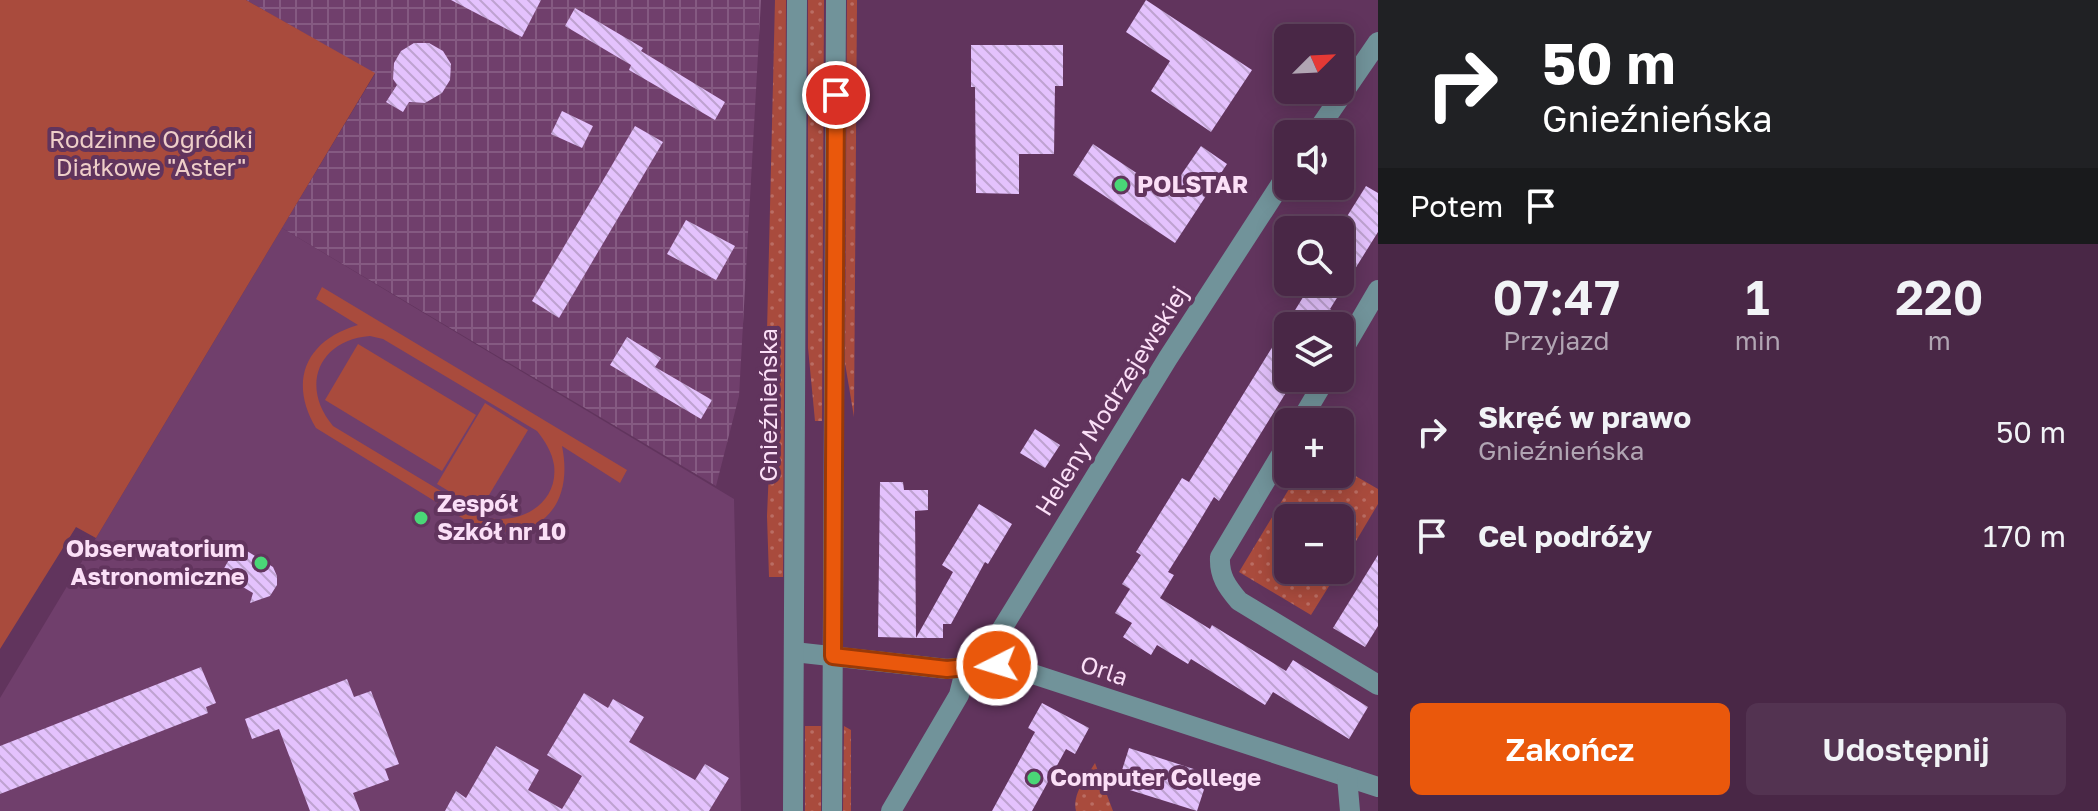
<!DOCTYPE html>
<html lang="pl">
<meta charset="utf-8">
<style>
:root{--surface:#492746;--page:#533351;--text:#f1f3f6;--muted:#b1a5b3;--line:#61445f;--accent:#ea580c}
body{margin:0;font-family:"Golos Text",sans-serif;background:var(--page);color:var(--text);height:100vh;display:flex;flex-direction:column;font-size:30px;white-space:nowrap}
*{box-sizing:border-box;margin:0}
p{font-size:26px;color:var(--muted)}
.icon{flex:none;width:44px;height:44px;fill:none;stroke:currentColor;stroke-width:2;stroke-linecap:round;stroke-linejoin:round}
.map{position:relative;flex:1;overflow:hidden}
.drawer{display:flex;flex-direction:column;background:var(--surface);width:720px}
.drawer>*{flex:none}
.hud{background:#202124;color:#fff;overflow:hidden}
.needle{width:52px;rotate:66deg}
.buttons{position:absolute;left:1274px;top:24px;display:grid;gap:16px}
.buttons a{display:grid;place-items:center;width:80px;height:80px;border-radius:12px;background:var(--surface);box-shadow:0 4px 20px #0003,0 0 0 2px var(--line);font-size:40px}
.pin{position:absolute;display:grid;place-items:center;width:68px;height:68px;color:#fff;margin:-34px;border:4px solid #fff;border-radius:50%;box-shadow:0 2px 8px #0007}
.me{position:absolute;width:88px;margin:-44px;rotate:265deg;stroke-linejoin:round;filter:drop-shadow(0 0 6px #0008)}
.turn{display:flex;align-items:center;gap:28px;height:168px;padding:0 32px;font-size:36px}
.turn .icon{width:104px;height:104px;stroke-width:2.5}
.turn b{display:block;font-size:56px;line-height:68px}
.then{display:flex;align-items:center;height:76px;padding:0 32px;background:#0003;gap:16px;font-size:30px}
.eta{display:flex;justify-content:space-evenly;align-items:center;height:136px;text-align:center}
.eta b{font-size:48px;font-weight:600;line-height:56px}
.primary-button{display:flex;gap:16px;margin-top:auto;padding:16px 32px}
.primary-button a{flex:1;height:92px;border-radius:12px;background:var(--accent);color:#fff;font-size:32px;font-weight:600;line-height:92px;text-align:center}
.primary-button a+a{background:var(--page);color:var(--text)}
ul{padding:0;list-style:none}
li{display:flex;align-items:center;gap:24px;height:104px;padding:0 32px}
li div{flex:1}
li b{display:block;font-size:30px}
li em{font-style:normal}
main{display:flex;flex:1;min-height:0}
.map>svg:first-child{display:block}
</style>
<main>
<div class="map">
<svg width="1378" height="811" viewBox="0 0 1378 811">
<defs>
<pattern id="industrial-grid" width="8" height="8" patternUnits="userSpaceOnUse" patternTransform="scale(2)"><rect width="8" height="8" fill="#703f6c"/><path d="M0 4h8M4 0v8" fill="none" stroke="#855a82"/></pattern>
<pattern id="grass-dots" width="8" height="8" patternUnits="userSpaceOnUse" patternTransform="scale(2)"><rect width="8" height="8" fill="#a94b3d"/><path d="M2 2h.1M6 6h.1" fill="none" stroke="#ba6d63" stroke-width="1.8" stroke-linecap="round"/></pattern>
<pattern id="building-back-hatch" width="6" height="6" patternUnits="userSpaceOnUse" patternTransform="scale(2)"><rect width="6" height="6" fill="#e4c2fd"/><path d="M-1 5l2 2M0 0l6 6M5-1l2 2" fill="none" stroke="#bea2d0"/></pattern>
</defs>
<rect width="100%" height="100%" fill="#61345d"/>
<path fill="#703f6c" d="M282,228L734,499L741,811H0V698Z"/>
<path fill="url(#industrial-grid)" d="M246,0H761L739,396L716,486L282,228L375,74Z"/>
<g fill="url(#grass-dots)">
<path d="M775,0H786L783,577H769L767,516L773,376L767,332Z"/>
<path d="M808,0H824L822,421H815L808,348Z"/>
<path d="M847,0H857L854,417L845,363Z"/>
<path d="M1340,467L1378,489V504L1340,568V518H1288V570H1339L1311,615L1239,572L1298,474H1340Z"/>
<rect x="805" y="726" width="16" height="85"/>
<path d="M844,726L851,730V811H843Z"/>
<path d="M1095,763L1113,811H1076C1072,794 1086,778 1095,763Z"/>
</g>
<g fill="#a94b3d" fill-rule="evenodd">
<path d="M0,0H246L375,73L96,538L76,527L0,649Z"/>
<path d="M322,287L627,470L620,483L562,446C574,504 541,543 480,529L316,428C288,381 306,340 358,325L316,299ZM370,336L383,339L537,431C545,441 552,452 554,465C559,505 518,526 484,517L333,426C300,387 318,340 370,336Z"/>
<path d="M358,344L476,415L442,471L325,400Z"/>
<path d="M485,403L528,430L480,510L437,484Z"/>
</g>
<g fill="url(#building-back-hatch)">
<path d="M451,0H541L522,37Z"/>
<path d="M1146,0L1252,70L1211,132L1151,91L1170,61L1126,32Z"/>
<path d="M575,8L643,48L641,51L725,102L715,120L629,70L631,65L565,26Z"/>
<path d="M414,43H429L443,51L451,64L450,80L442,93L425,103L409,102L403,112L386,102L397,85L393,79L394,63L401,51Z"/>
<path d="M971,45H1063V86H1055L1054,154H1019V194L976,193L975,87H971Z"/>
<path d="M562,111L593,126L582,148L551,134Z"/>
<path d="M635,126L663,142L559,318L532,301Z"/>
<path d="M1093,144L1168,194L1201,146L1227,164L1175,243L1073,175Z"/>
<path d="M1366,186L1378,193V232L1330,309L1335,313L1327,326H1288V378H1295L1219,501L1214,497L1190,537L1168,572L1174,575L1160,598L1210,629L1212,625L1286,671L1293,660L1368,707L1349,739L1273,692L1265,705L1191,659L1188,664L1157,645L1151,655L1123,637L1132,623L1115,613L1130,589L1122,584L1141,555L1136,552L1182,478L1189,482L1305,294L1286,282H1340V214L1346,218Z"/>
<path d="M686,220L735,246L716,280L667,254Z"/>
<path d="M627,337L661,358L655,367L712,400L701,419L610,365Z"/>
<path d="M1035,429L1060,445L1045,468L1020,453Z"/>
<path d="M880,482H903L904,490H928V510L915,511L916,638L878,637Z"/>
<path d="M979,504L1012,524L988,564L985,562L951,624H943V638H916L953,572L942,565Z"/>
<path d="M237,545L273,567L277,576V585L270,596L250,603L253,593L221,574Z"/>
<path d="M1378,555V626L1365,647L1333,628Z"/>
<path d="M201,667L216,703L206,707L208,713L0,794V746Z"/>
<path d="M347,679L354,697L371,691L399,764L385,769L389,780L353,793L360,811H310L279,729L252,739L245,719Z"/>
<path d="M584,693L608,708L613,699L644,717L629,742L695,780L705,764L729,778L709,811H445L456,791L466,798L496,746L539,770L528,790L562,809L582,776L547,755Z"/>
<path d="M1042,703L1089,728L1075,754L1066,749L1032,811H992L1035,732L1028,728Z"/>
<path d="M1129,748L1209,774L1197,811L1117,786Z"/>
</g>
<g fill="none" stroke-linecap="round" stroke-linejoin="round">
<g stroke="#71939a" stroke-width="20">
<path d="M1315,134L1378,42"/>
<path d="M1340,355L1378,290"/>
<path d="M1300,422L1326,378"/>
<path d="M1288,443L1220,557C1219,576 1227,587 1239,601L1378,685"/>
<path d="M794,652L947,669L966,667L984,658L1168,358L1288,173"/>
<path d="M984,658L1378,787"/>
<path d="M1347,777L1350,811"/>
<path d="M793,811L797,0"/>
<path d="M832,811L836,0"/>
<path d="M891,811L959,695L966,667"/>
</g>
</g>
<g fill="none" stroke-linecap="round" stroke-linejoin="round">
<g stroke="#983908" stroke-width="20">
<path id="route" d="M836,95L833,656L947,669L966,667L984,658L997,665"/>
</g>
<use href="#route" stroke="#ea580c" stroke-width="14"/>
</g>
<g fill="#4ad777" stroke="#61345d" stroke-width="3">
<circle cx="1121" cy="185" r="8"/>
<circle cx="421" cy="518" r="8"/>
<circle cx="261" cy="563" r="8"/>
<circle cx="1034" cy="778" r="8"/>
</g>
<g text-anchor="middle" stroke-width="8" stroke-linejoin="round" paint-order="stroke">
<g font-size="24" fill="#eecec8" stroke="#61345d">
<text x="151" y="148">Rodzinne Ogródki<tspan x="151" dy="28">Diałkowe "Aster"</tspan></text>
</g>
<g font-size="24" font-weight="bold" fill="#fbdff7" stroke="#61345d" text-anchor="start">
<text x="1137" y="193">POLSTAR</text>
<text x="437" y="512">Zespół<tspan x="437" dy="28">Szkół nr 10</tspan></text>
<text x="245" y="557" text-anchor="end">Obserwatorium<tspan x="245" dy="28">Astronomiczne</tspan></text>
<text x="1050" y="786">Computer College</text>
</g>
<g font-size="24" fill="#fbdff7" stroke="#61345d">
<text transform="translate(1112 401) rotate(-58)" y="8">Heleny Modrzejewskiej</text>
<text transform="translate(769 405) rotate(-90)" y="8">Gnieźnieńska</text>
<text transform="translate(1104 671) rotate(18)" y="8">Orla</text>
</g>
</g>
</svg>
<div class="buttons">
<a><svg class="needle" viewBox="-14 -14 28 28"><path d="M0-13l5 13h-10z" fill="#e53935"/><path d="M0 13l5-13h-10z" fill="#b1a5b3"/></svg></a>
<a><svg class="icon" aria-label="sound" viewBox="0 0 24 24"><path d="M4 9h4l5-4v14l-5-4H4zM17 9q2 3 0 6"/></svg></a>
<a><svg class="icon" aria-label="search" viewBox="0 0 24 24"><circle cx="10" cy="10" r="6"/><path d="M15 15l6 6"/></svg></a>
<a><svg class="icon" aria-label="layers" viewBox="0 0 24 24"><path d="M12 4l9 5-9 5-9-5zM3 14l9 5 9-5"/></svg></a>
<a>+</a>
<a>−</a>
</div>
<div class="pin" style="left:836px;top:95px;background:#d93025"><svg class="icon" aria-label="arrive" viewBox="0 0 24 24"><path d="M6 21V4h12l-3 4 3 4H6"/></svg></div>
<svg class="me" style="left:997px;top:665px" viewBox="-20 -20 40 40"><circle r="17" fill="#ea580c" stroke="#fff" stroke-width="3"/><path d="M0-11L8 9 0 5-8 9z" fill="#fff"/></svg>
</div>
<section class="drawer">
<div class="hud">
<div class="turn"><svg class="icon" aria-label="right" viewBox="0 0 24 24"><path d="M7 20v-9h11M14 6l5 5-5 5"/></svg><div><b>50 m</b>Gnieźnieńska</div></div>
<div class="then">Potem<svg class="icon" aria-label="arrive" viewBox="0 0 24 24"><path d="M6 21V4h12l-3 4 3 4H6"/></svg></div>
</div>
<div class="eta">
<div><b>07:47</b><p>Przyjazd</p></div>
<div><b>1</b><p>min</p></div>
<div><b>220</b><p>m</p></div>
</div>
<ul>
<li><svg class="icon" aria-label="right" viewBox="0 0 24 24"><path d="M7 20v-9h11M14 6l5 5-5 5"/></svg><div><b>Skręć w prawo</b><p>Gnieźnieńska</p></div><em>50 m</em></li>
<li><svg class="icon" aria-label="arrive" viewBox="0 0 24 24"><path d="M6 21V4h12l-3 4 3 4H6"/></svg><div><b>Cel podróży</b></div><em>170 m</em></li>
</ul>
<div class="primary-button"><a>Zakończ</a><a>Udostępnij</a></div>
</section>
</main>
